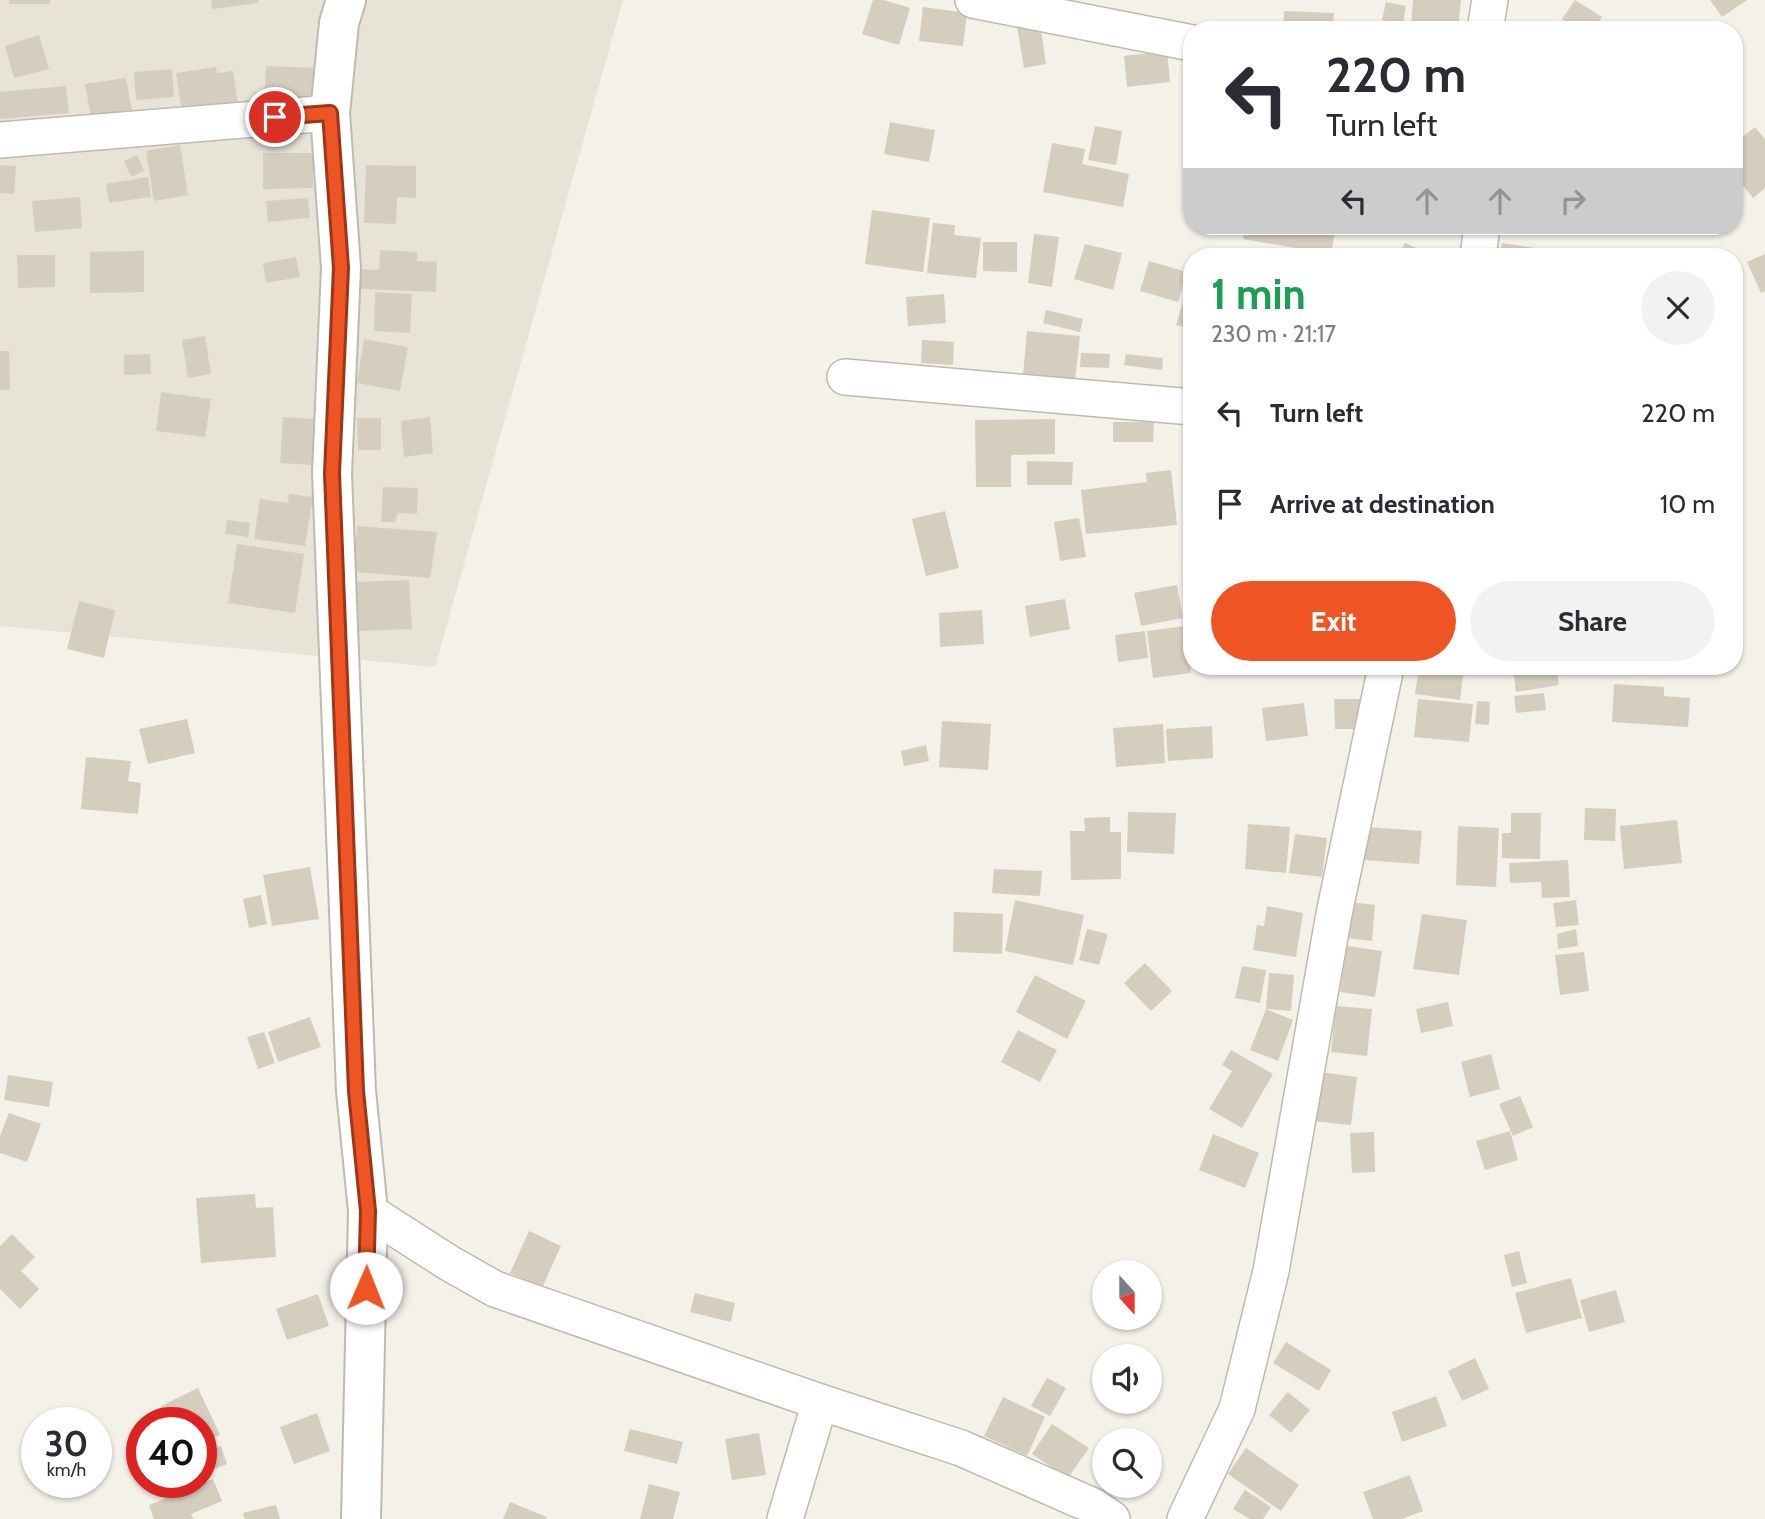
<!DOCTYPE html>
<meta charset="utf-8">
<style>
:root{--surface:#fff;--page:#f2f2f3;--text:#2b2b33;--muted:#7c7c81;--accent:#ef5524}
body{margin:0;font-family:Cabin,sans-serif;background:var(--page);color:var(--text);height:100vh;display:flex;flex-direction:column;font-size:26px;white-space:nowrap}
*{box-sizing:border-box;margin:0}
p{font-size:23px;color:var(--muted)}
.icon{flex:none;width:38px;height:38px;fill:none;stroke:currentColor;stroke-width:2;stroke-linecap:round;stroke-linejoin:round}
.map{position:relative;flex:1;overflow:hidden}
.details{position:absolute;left:1183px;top:248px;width:560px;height:427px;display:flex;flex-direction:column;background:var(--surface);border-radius:28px;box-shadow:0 2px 5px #0004}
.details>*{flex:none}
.guide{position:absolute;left:1183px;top:21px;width:560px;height:214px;border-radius:28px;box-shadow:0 2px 5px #0004;background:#fff;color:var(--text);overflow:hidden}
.needle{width:46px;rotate:159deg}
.controls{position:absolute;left:1092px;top:1260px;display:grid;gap:14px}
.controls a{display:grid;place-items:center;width:70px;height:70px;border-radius:50%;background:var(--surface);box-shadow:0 2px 5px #0004;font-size:35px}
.speed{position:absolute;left:21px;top:1407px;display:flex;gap:14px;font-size:35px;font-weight:700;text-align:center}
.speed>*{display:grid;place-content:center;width:91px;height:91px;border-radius:50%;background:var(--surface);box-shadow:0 2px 5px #0004;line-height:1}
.speed small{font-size:18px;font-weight:400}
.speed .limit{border:10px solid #d22;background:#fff;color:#111}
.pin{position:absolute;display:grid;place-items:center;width:60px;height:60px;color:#fff;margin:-30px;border:4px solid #fff;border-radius:50%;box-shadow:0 2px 7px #0007}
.me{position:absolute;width:77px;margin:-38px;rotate:1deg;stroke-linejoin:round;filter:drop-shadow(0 0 5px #0008)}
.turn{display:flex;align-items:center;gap:24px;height:147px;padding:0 28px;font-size:32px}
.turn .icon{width:91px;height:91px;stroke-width:2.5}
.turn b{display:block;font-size:49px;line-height:60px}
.lanes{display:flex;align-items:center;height:66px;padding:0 28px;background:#0003;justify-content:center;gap:35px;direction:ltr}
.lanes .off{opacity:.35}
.round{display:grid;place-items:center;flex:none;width:74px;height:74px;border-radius:37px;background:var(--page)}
.headline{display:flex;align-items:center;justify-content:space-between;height:119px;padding:0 28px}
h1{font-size:42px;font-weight:700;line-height:52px;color:#1e9e55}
.cta{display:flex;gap:14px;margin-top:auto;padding:14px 28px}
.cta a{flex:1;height:80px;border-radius:42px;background:var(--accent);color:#fff;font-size:28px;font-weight:700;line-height:80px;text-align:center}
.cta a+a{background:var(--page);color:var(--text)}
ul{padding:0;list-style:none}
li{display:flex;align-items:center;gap:21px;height:91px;padding:0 28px}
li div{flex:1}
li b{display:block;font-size:26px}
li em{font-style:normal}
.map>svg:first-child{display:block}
</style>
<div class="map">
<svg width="1765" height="1519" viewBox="0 0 1765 1519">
<rect width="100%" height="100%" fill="#f4f1e9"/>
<path fill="#e7e4d7" d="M0,0H623L435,667L0,626Z"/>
<g fill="#d5cebf">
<rect x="9" y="0" width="41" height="4"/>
<path d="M211,0H258V3L212,9Z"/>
<path d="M873,0H884L910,8L899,45L862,34Z"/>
<path d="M1413,0H1461L1458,30L1411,27Z"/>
<path d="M1575,0L1602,17L1593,30H1577L1562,19Z"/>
<path d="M1710,0H1747L1722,17Z"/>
<path d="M1386,2L1406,6L1403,25L1382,20Z"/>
<path d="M923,7L967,13L963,46L919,41Z"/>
<path d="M1284,11L1334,13L1333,30H1283Z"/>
<path d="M1040,23L1046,64L1024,68L1017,27Z"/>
<path d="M39,35L49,69L14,78L5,46Z"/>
<path d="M1167,51L1170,82L1127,87L1124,56Z"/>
<path d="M266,66L315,68L313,101L264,99Z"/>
<path d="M216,67L217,73L233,71L238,104L182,112L176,73Z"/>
<path d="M172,69L174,97L136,100L134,72Z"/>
<path d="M126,78L132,111L91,117L85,84Z"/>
<path d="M66,86L69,113L0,119V92Z"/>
<path d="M890,122L935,130L929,162L884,154Z"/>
<path d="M1095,126L1122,131L1116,165L1088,160Z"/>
<path d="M1755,127L1765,139V188L1753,198L1734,174V144Z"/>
<path d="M1052,143L1085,149L1082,164L1129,174L1123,207L1043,192Z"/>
<path d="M180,145L188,195L154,201L146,151Z"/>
<path d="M263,153H313V188L263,189Z"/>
<path d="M137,155L144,171L131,177L124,161Z"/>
<path d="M0,165L16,166L14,194L0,193Z"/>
<path d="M366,165L416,166V198L397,197L396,224L364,223Z"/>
<path d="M148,177L151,197L109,203L106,184Z"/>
<path d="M80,197L82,228L35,232L32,201Z"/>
<path d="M308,198L310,218L268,222L266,201Z"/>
<path d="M872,210L930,218L923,272L865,264Z"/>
<path d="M933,223L955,225L954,235L981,238L976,278L927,273Z"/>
<path d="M1245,226H1336L1331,254L1243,239Z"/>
<path d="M1034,234L1059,237L1052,287L1028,283Z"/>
<path d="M983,242H1017V272L983,271Z"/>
<path d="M1405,243L1436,257H1398Z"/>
<path d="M1502,243L1542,249L1541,257H1499Z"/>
<path d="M1085,244L1122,253L1113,290L1074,279Z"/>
<path d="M380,250L417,252V261L437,262L436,292L360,289V269L379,270Z"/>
<path d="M144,251V292L90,293V252Z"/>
<path d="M1765,254V291L1761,293L1747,262Z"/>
<path d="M17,255H55V287L18,288Z"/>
<path d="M296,257L300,277L266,283L263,263Z"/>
<path d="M1149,261L1187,272L1178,302L1140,291Z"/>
<path d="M1192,273V329L1176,325Z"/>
<path d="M375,292L412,294L410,333L374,331Z"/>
<path d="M944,294L946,323L908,326L906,297Z"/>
<path d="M1046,310L1083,319L1080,332L1043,323Z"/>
<path d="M1027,331L1080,336L1075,380L1023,375Z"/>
<path d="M205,336L211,374L188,378L182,340Z"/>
<path d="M364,339L408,347L400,391L357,383Z"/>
<path d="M922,340L954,342L953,365L921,363Z"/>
<path d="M0,351H9L10,390H0Z"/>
<path d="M1081,353L1110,354L1109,368L1080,367Z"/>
<path d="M150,354L151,374L124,375V355Z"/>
<path d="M1126,354L1163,358L1162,370L1124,365Z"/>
<path d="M161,392L211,399L205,437L156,431Z"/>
<path d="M283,417L316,419L312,465L280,463Z"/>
<path d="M430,417L433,453L404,457L401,421Z"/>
<path d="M357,418H381V450H358Z"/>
<path d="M1055,419V454L1011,455V487H976L975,420Z"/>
<path d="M1113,422H1154L1153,442H1113Z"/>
<path d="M1027,461L1073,462L1072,485H1027Z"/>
<path d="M1171,470L1177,525L1086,534L1081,490L1147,482L1146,473Z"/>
<path d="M383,487L418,488L417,514L398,513L395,522H381Z"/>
<path d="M289,494L313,497L305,546L254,539L260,499L288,503Z"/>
<path d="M945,511L959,568L926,576L912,519Z"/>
<path d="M1079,518L1086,557L1060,561L1054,522Z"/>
<path d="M227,520L250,523L248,537L225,534Z"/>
<path d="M357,526L437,532L430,578L354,572Z"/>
<path d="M237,544L304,554L295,613L228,603Z"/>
<path d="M409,580L412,629L358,631L355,582Z"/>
<path d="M1177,585L1183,618L1141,626L1134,593Z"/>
<path d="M1065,599L1070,629L1030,637L1025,606Z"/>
<path d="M79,601L115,610L104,658L67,649Z"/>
<path d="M982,610L984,644L940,647L939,613Z"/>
<path d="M1185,626L1191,673L1153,678L1147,631Z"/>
<path d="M1145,631L1148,658L1118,662L1115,635Z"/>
<path d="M1419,667H1464L1460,700L1415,694Z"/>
<path d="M1534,667H1556L1559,685L1516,692L1513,670Z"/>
<path d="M1614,684L1664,687V696L1690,698L1688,727L1612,722Z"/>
<path d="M1544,693L1546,710L1516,713L1514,696Z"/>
<path d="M1334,699H1364V729H1335Z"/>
<path d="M1418,699L1473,704L1469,742L1414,737Z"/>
<path d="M1477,701L1490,702L1489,725L1475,724Z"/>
<path d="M1304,703L1308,736L1266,741L1262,708Z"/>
<path d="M187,719L195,753L148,764L139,729Z"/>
<path d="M942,721L991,724L988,770L939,767Z"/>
<path d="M1163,724L1165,763L1116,767L1113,728Z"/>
<path d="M1212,726L1213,758L1168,761L1166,729Z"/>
<path d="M926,745L929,761L904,766L901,751Z"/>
<path d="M86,757L131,761L128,781L141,783L138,814L81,809Z"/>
<path d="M1585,808L1616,809L1615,841L1584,840Z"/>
<path d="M1128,812L1176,813L1174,854L1127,852Z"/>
<path d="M1511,813H1541L1540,859L1502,858V833H1511Z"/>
<path d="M1110,817V832H1121V879L1071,880L1070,831H1085L1084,818Z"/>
<path d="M1677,820L1682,863L1624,869L1620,826Z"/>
<path d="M1248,824L1290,827L1286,873L1245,869Z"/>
<path d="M1458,826L1499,828L1496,887L1456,885Z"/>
<path d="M1367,827L1422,831L1419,864L1364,860Z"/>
<path d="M1295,834L1327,838L1322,877L1289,873Z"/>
<path d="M1568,860L1570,897L1542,898L1541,882L1510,883L1509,863Z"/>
<path d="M310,867L319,919L272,926L263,875Z"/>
<path d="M994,869L1042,871L1040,896L992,893Z"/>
<path d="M261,895L267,924L249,928L243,899Z"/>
<path d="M1015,900L1084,915L1073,965L1005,951Z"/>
<path d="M1576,900L1579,925L1556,927L1553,903Z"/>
<path d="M1349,902L1375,905L1372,941L1346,938Z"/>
<path d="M1267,906L1303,913L1296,957L1253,950L1257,925L1264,926Z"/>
<path d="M954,912L1003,914L1002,954L953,952Z"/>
<path d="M1422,914L1467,920L1459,975L1413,969Z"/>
<path d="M1087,929L1108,934L1099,965L1079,960Z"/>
<path d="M1576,929L1578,946L1558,949L1557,934Z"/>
<path d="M1347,946L1382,951L1375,997L1340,992Z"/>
<path d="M1584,952L1589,991L1560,995L1555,955Z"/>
<path d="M1145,963L1172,991L1151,1011L1124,983Z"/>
<path d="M1242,966L1266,970L1260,1003L1235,998Z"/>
<path d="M1269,973L1294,975L1291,1011L1266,1009Z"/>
<path d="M1035,975L1086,1001L1067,1039L1016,1012Z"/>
<path d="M1448,1002L1453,1026L1421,1033L1416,1009Z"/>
<path d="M1336,1006L1372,1009L1367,1056L1331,1052Z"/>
<path d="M1266,1009L1293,1020L1278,1061L1250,1050Z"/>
<path d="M310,1017L321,1047L278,1062L268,1032Z"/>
<path d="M1018,1030L1057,1050L1040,1082L1001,1062Z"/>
<path d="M264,1032L275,1063L258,1069L247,1037Z"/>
<path d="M1231,1050L1273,1074L1242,1128L1209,1109L1232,1071L1222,1065Z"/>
<path d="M1491,1054L1500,1089L1470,1097L1461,1062Z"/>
<path d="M1319,1072L1357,1077L1351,1125L1313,1121Z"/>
<path d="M8,1075L53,1082L49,1107L4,1100Z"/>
<path d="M1520,1096L1533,1127L1513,1136L1499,1104Z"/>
<path d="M9,1113L41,1124L27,1162L0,1153V1136Z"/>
<path d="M1510,1131L1518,1160L1485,1170L1476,1141Z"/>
<path d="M1374,1132L1375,1172L1352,1173L1350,1133Z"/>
<path d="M1213,1134L1259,1153L1245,1188L1199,1170Z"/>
<path d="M255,1194L256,1208L273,1207L276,1257L201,1263L196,1198Z"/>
<path d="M529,1231L561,1246L542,1288L510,1273Z"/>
<path d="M12,1234L35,1257L21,1271L39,1289L20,1309L0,1289V1246Z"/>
<path d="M1519,1251L1527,1283L1512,1287L1504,1255Z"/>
<path d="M1571,1278L1582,1318L1526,1333L1515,1293Z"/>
<path d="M1616,1290L1625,1322L1589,1332L1580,1300Z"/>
<path d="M695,1293L735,1303L731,1322L690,1312Z"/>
<path d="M318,1294L329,1326L287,1340L276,1309Z"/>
<path d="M1286,1342L1331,1370L1319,1391L1273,1363Z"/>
<path d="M1475,1358L1489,1389L1462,1401L1448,1371Z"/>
<path d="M1047,1378L1066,1388L1050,1416L1031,1406Z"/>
<path d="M198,1388L220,1435L201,1444V1423H169L161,1406Z"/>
<path d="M1288,1392L1310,1410L1291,1433L1269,1415Z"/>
<path d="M1436,1396L1447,1426L1402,1442L1392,1412Z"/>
<path d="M1003,1397L1045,1417L1027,1456L984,1436Z"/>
<path d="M317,1413L330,1451L294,1464L280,1427Z"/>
<path d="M1052,1424L1089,1448L1068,1478L1032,1454Z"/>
<path d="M630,1429L683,1442L677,1464L624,1451Z"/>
<path d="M759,1433L766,1475L732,1480L725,1439Z"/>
<path d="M221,1446L227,1464L201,1474V1453Z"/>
<path d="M1246,1448L1299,1485L1281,1511L1228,1474Z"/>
<path d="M1410,1475L1423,1511L1402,1519H1373L1363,1492Z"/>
<path d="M213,1479L222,1501L191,1514L193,1519H154L149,1505Z"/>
<path d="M649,1484L680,1492L673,1519H640Z"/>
<path d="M1245,1490L1271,1507L1263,1519H1250L1233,1509Z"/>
<path d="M510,1502L547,1517L546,1519H503Z"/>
<path d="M276,1505L280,1519H244L243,1513Z"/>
</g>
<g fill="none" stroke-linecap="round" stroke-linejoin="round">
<g stroke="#bfbaac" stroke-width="38">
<g id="minor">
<path d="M973,0L1192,43"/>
<path d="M1485,30L1490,0"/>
<path d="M0,140L330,113"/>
<path d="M1478,257L1482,226"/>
<path d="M845,377L1192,407"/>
<path d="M368,1211L449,1263L495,1289L820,1402L961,1448L1093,1506L1112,1519"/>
<path d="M785,1519L820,1402"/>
<path d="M1185,1519L1237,1409L1271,1271L1334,914L1386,667"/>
</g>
</g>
<g stroke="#bfbaac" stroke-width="42">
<path id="tertiary" d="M346,0L339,23L330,113L341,268L332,473L356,1091L368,1211L361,1519"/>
</g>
<use href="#minor" stroke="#fff" stroke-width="35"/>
<use href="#tertiary" stroke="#fff" stroke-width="38"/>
</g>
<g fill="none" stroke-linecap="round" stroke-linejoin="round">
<g stroke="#9b3717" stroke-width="18">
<path id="route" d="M275,117L330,113L341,268L332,473L356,1091L368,1211L366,1288"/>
</g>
<use href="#route" stroke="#ef5524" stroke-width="12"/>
</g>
</svg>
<div class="controls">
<a><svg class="needle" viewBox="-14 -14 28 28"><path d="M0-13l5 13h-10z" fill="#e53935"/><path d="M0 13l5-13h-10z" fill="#7c7c81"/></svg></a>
<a><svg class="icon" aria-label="sound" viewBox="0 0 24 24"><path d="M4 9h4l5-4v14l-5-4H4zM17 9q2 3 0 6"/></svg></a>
<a><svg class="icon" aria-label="search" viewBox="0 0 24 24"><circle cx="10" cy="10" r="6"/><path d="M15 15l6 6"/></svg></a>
</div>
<div class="speed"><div>30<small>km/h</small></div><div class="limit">40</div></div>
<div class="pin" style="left:275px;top:117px;background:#d93025"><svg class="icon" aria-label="arrive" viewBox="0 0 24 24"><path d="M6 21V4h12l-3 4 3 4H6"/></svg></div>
<svg class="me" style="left:366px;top:1288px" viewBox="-20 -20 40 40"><circle r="19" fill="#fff"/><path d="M0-13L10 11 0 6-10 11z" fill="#ef5524"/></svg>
<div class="guide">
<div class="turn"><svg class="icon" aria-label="left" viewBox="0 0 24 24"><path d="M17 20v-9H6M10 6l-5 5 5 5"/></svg><div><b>220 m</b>Turn left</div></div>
<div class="lanes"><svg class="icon" aria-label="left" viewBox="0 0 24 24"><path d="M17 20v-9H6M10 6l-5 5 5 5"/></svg><svg class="icon off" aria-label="ahead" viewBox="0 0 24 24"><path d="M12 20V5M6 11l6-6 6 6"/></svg><svg class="icon off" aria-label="ahead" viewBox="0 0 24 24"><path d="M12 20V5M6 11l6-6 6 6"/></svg><svg class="icon off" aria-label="right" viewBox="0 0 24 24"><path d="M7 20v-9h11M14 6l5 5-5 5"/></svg></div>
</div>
<section class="details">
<div class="headline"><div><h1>1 min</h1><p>230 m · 21:17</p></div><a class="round"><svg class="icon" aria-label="close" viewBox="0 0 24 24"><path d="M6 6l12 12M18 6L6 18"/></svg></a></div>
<ul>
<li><svg class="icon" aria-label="left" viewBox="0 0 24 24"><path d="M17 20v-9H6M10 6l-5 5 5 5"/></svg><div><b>Turn left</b></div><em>220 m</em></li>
<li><svg class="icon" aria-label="arrive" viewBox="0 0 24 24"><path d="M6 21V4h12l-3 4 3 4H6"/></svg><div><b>Arrive at destination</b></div><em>10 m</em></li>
</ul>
<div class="cta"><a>Exit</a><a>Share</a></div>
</section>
</div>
